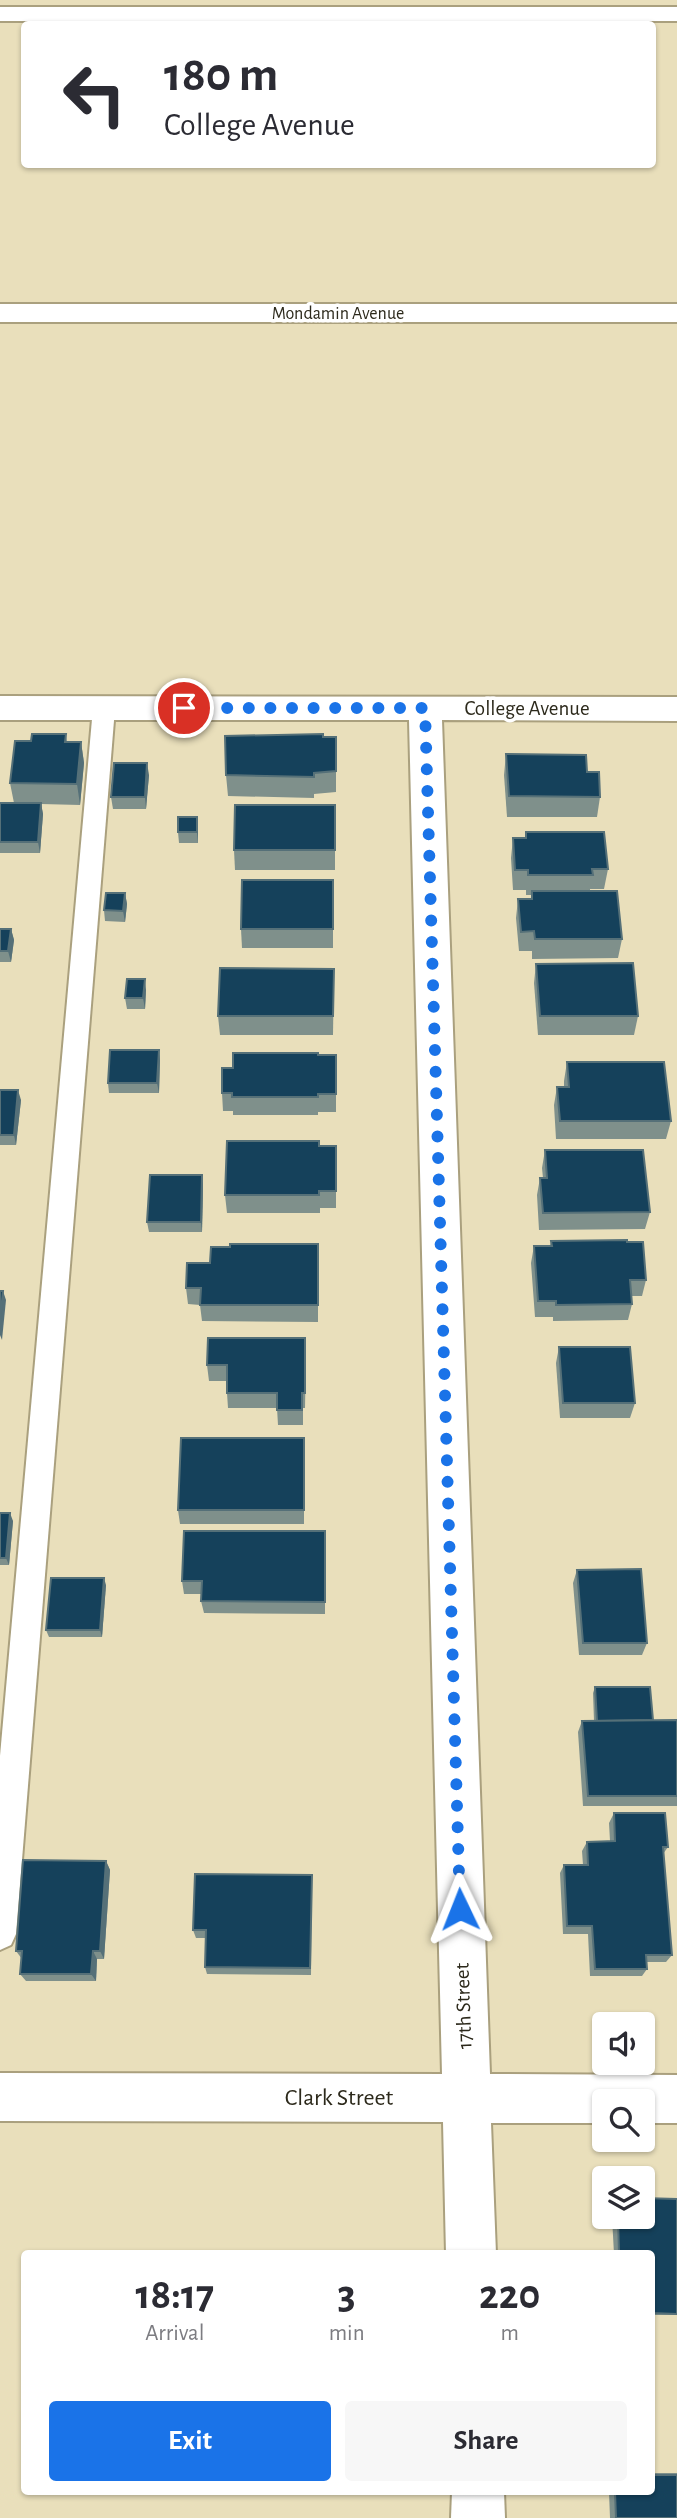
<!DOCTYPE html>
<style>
:root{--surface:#fff;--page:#f7f7f7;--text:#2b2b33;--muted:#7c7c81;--accent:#1a73e8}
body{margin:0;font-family:"Alegreya Sans",sans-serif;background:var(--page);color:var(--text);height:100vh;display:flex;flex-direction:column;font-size:26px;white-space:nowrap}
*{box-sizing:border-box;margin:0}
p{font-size:23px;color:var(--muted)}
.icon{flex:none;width:38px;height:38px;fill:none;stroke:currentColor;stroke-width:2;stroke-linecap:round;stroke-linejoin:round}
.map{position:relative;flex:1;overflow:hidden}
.details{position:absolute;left:21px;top:2250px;width:634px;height:245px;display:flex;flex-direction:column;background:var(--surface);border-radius:7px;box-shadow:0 2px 5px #0004}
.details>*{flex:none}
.guide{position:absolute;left:21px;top:21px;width:635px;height:147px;border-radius:7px;box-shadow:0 2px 5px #0004;background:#fff;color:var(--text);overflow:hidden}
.tools{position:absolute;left:592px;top:2012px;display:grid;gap:14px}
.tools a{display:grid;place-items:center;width:63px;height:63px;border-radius:7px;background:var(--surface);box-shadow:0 2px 5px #0004;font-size:35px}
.pin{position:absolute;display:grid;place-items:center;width:60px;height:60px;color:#fff;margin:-30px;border:4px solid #fff;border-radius:50%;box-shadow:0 2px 7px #0007}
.me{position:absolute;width:77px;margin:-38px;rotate:358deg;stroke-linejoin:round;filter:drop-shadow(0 0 5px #0008)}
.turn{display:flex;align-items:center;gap:24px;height:147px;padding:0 28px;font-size:32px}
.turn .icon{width:91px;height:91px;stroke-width:2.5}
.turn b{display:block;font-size:49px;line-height:60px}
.eta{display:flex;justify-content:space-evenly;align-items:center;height:119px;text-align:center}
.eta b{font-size:42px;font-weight:700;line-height:49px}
.cta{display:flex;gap:14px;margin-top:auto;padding:14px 28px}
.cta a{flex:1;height:80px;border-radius:7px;background:var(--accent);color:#fff;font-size:28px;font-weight:700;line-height:80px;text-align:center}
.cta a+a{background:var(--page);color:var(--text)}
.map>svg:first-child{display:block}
</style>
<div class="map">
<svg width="677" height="2518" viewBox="0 0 677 2518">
<rect width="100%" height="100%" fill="#e9dfbb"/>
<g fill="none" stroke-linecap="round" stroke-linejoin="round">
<g stroke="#aaa07e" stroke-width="4">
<path id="service" d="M104,700L112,702L115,708L16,1934L11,1945L0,1950V1756L93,708L96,702Z"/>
</g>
<g stroke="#aaa07e" stroke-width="4">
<g id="minor">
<rect x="0" y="7" width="677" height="14"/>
<rect x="0" y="304" width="677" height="18"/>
<path d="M0,696L677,697V721L442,720L490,2074L677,2075V2123H642V2102H604V2123H491L496,2254H446L443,2122L0,2121V2073L442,2074L409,720H0Z"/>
<path d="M452,2492H504L505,2518H451Z"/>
</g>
</g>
<use href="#service" fill="#fff" fill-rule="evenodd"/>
<use href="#minor" fill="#fff" fill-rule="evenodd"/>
</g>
<g fill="#7f908b">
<path d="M66,734L67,742H81L84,763L80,805L41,804L43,814L40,853H0V803H14L10,783L31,741Z"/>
<path d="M323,737H336V792L314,794V798L228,796L226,775Z"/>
<path d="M506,754L587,772L600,797L597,817H507L504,775Z"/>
<path d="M149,775L146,809H113L111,797Z"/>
<path d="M335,805V870H235L234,850Z"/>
<path d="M198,828V843H179L178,832Z"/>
<path d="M526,832L608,869L604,889H590V891L622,939L618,958L532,959V951H519L516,918L518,899H531V895H526V890H513L511,858L513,838H525Z"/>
<path d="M333,880V948H242L241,929Z"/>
<path d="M125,893L127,904L125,922L105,921L104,910Z"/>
<path d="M0,929H11L14,940L11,962H0Z"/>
<path d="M536,964L638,1016L634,1035H538L534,983Z"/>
<path d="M334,969L333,1035H220L218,1016Z"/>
<path d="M146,990L145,1009H127L125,998Z"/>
<path d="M159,1050L160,1060L159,1093H109L108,1083Z"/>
<path d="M318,1055H336V1112H318V1115H233V1111H223L222,1093L233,1068Z"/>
<path d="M567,1062L671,1121L666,1139H556L554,1105L557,1087H564V1081Z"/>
<path d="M0,1090L21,1100L16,1145H0Z"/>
<path d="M319,1146H336V1208H320V1213H227L225,1195Z"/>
<path d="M545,1150L650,1212L645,1229L539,1230L537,1195L540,1178H543L542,1168Z"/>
<path d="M202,1175L203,1185L202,1232H149L147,1222Z"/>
<path d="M551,1241L646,1280L642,1296H632V1304L628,1320L553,1321V1317H535L531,1263L534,1246H550Z"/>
<path d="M318,1244V1322L202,1321L200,1305L188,1304L186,1288L210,1263Z"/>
<path d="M559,1347L635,1403L630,1418H560L556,1363Z"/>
<path d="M306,1354L305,1408H303V1425H278L277,1408H228L227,1393V1381H209L207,1365Z"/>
<path d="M304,1438V1524H180L178,1510Z"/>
<path d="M0,1513L13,1521L9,1565H0Z"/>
<path d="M325,1531V1614L204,1613L201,1601L202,1594H184L182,1581Z"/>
<path d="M577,1570L647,1643L642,1655H579L573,1583Z"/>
<path d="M106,1585L102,1637H49L46,1630Z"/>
<path d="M595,1687L653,1720H677V1806H583L578,1732L582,1721H594L593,1693Z"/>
<path d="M614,1813L668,1847L663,1854L672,1955L666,1962H647V1969L642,1976H590L588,1934H563L560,1873L564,1865H583L582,1851L587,1842L610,1841L609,1823Z"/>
<path d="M106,1861L110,1870L104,1959H97L96,1981H26L20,1974L22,1959L16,1951Z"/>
<path d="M312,1875L311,1975L207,1974L205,1967L206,1938H196L193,1930Z"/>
<path d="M677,2199V2315H651V2254H614L612,2217H642Z"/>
<path d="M651,2473H677V2518H610L609,2492H651Z"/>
</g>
<g fill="#557078">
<path d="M81,742L84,763L80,805L77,784Z"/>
<path d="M147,763L149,775L146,809L145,797Z"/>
<path d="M41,803L43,814L40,853L38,842Z"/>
<path d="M197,817L198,828V843L197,832Z"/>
<path d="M125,893L127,904L125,922L123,911Z"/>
<path d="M11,929L14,940L11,962L8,951Z"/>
<path d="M145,979L146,990L145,1009L143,998Z"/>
<path d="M159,1050L160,1060L159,1093L157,1083Z"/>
<path d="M18,1090L21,1100L16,1145L14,1135Z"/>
<path d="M202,1175L203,1185L202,1232L201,1222Z"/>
<path d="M3,1291L6,1300L2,1340L0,1335V1321Z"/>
<path d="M10,1513L13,1521L9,1565L6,1558Z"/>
<path d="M104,1578L106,1585L102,1637L100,1630Z"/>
<path d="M106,1861L110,1870L104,1959L100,1951Z"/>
<path d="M93,1951L97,1959L96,1981L91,1974Z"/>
</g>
<g fill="#15415b" stroke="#557078" stroke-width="2">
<path d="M32,734H66L65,742H81L77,784L10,783L15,741H31Z"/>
<path d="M323,734V737H336V771L314,773V777L226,775L225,736Z"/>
<path d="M506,754L586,755L587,772H599L600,797L509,796Z"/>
<path d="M114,763H147L145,797H111Z"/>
<path d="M0,803H41L38,842H0Z"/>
<path d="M235,805H335V850H234Z"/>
<rect x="178" y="817" width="19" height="15"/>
<path d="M526,832H604L608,869H592L593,875H528V870H515L513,838H526Z"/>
<path d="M242,880H333V929H241Z"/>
<path d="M532,891H617L622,939H535L534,931L521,932L518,899H532Z"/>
<path d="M106,893H125L123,911L104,910Z"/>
<path d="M0,929H11L8,951H0Z"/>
<path d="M633,963L638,1016H540L536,964Z"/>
<path d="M220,968L334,969L333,1016H218Z"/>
<path d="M127,979H145L143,998H125Z"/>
<path d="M110,1050H159L157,1083H108Z"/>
<path d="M233,1053H318V1055H336V1094H318V1097H232V1093H222V1068H233Z"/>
<path d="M567,1062H664L671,1121H560L557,1087H569Z"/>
<path d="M0,1090H18L14,1135H0Z"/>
<path d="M227,1141H319V1146H336V1191H319V1195H225Z"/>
<path d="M545,1150H643L650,1212L543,1213L540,1178H547Z"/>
<path d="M150,1175H202L201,1222H147Z"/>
<path d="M627,1240V1242H643L646,1280H630L632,1304L556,1305V1301H538L534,1246H552L551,1241Z"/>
<path d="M230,1244H318V1305H200L201,1288H186L187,1263H210L211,1247H230Z"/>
<path d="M0,1291H3L0,1321Z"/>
<path d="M208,1338H305V1393H302V1410H277V1393H227V1365H207Z"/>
<path d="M559,1347H630L635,1403H563Z"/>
<path d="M181,1438H304V1510H178Z"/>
<path d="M0,1513H10L6,1558H0Z"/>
<path d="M184,1531H325V1602L201,1601L202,1581H182Z"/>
<path d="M641,1569L647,1643H583L577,1570Z"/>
<path d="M51,1578H104L100,1630H46Z"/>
<path d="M595,1687H650L653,1720L597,1721Z"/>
<path d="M677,1720V1796H588L582,1721Z"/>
<path d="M614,1813H665L668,1847H663L672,1955H646L647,1969H595L592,1926H567L564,1865H588L587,1842L615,1841Z"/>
<path d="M23,1860L106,1861L100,1951H93L91,1974H20L22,1951H16Z"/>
<path d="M195,1874L312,1875L310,1968L205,1967L206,1930H193Z"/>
<path d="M642,2198L677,2199V2314L651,2313V2254H619L618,2217H642Z"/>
<path d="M651,2475H677V2518H616L615,2492H651Z"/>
</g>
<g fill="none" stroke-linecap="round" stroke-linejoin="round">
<path stroke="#1a73e8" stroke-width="12" stroke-dasharray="0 21.6" d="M184,708H425L460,1909"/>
</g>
<g text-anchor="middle" stroke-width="7" stroke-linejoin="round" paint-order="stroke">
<g font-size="18" fill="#2c291b" stroke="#fff">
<text x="338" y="319">Mondamin Avenue</text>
</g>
<g font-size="21" fill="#2c291b" stroke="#fff">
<text x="527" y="715">College Avenue</text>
<text transform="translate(463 2006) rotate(-92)" y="7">17th Street</text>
</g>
<g font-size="24" fill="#2c291b" stroke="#fff">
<text x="339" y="2105">Clark Street</text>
</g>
</g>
</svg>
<div class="tools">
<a><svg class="icon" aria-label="sound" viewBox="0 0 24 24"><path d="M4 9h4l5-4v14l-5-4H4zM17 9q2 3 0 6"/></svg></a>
<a><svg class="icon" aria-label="search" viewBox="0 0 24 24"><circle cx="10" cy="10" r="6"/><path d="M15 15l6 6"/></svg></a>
<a><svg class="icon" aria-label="layers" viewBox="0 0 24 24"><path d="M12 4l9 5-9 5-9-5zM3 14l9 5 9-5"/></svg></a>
</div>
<div class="pin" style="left:184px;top:708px;background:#d93025"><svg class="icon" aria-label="arrive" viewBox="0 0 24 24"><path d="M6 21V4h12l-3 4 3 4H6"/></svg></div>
<svg class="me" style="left:460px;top:1909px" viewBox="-20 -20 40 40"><path d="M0-17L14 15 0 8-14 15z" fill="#1a73e8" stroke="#fff" stroke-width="4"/></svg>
<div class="guide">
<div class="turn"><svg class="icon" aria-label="left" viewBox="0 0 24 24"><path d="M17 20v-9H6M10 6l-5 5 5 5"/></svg><div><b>180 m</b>College Avenue</div></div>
</div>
<section class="details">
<div class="eta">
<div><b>18:17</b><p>Arrival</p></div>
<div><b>3</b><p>min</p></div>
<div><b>220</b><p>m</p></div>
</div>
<div class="cta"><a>Exit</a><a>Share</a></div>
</section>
</div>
